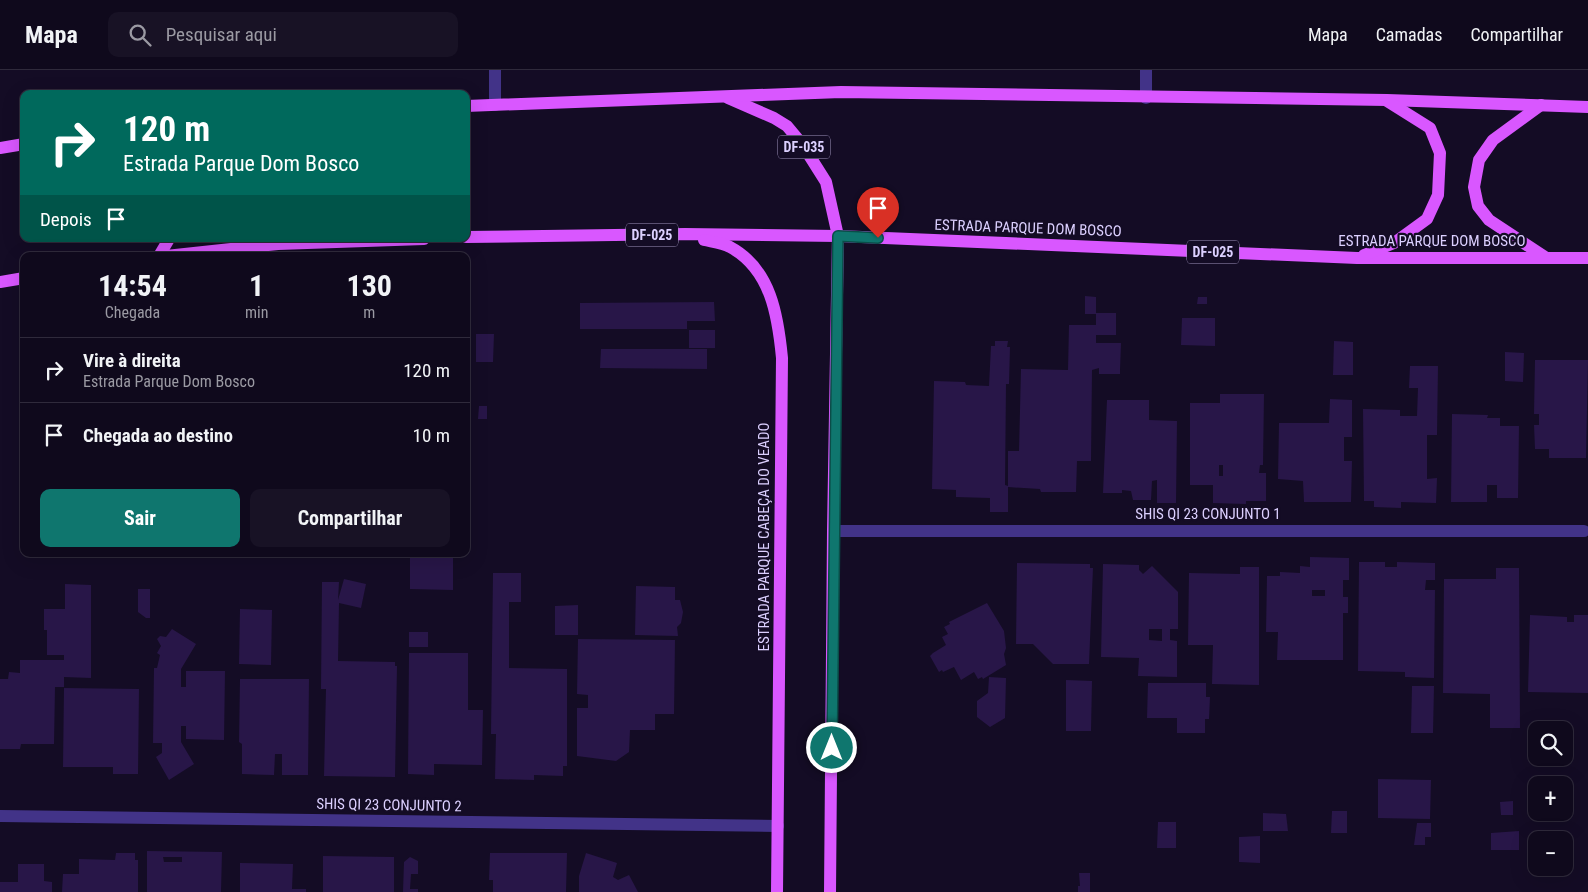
<!DOCTYPE html>
<html lang="pt">
<meta charset="utf-8">
<style>
:root{--surface:#0f091c;--page:#181225;--text:#f1f3f6;--muted:#9b9aa3;--line:#2f2a3b;--accent:#0f766e}
body{margin:0;font-family:"Roboto Condensed",sans-serif;background:var(--page);color:var(--text);height:100vh;display:flex;flex-direction:column;font-size:19px;white-space:nowrap}
*{box-sizing:border-box;margin:0}
p{font-size:16px;color:var(--muted)}
.icon{flex:none;width:28px;height:28px;fill:none;stroke:currentColor;stroke-width:2;stroke-linecap:round;stroke-linejoin:round}
.map{position:relative;flex:1;overflow:hidden}
.drawer{position:absolute;left:20px;top:182px;width:450px;height:305px;display:flex;flex-direction:column;background:var(--surface);border-radius:10px;box-shadow:0 5px 20px #0002,0 0 0 1px var(--line)}
.drawer>*{flex:none}
.top-card{position:absolute;left:20px;top:20px;width:450px;height:152px;border-radius:10px;box-shadow:0 5px 20px #0002,0 0 0 1px var(--line);background:#00695c;color:#fff;overflow:hidden}
.controls{position:absolute;left:1528px;top:651px;display:grid;gap:10px}
.controls a{display:grid;place-items:center;width:45px;height:45px;border-radius:10px;background:var(--surface);box-shadow:0 5px 20px #0002,0 0 0 1px var(--line);font-size:25px}
.pin{position:absolute;display:grid;place-items:center;width:42px;height:42px;color:#fff;margin:-51px -21px;border-radius:50% 50% 50% 0;rotate:-45deg;box-shadow:0 0 5px #0007}
.pin .icon{rotate:45deg}
.me{position:absolute;width:55px;margin:-28px;rotate:0deg;stroke-linejoin:round;filter:drop-shadow(0 0 4px #0008)}
.turn{display:flex;align-items:center;gap:18px;height:105px;padding:0 20px;font-size:22px}
.turn .icon{width:65px;height:65px;stroke-width:2.5}
.turn b{display:block;font-size:35px;line-height:42px}
.then{display:flex;align-items:center;height:48px;padding:0 20px;background:#0003;gap:10px;font-size:19px}
.eta{display:flex;justify-content:space-evenly;align-items:center;height:85px;text-align:center}
.eta b{font-size:30px;font-weight:700;line-height:35px}
.button{display:flex;gap:10px;margin-top:auto;padding:10px 20px}
.button a{flex:1;height:58px;border-radius:10px;background:var(--accent);color:#fff;font-size:20px;font-weight:700;line-height:58px;text-align:center}
.button a+a{background:var(--page);color:var(--text)}
ul{padding:0;list-style:none}
li{display:flex;align-items:center;gap:15px;height:65px;padding:0 20px;border-top:1px solid var(--line)}
li div{flex:1}
li b{display:block;font-size:19px}
li em{font-style:normal}
header{display:flex;align-items:center;gap:30px;box-sizing:border-box;height:70px;padding:0 25px;background:var(--surface);border-bottom:1px solid var(--line)}
header strong{font-size:24px}
nav{display:flex;gap:28px;margin-inline-start:auto;font-size:18px}
.search{width:350px;height:45px;background:var(--page);display:flex;align-items:center;gap:12px;box-sizing:border-box;padding:0 18px;border-radius:10px;color:var(--muted);font-size:19px}
.map>svg:first-child{display:block}
</style>
<header>
<strong>Mapa</strong>
<div class="search"><svg class="icon" aria-label="search" viewBox="0 0 24 24"><circle cx="10" cy="10" r="6"/><path d="M15 15l6 6"/></svg>Pesquisar aqui</div>
<nav><a>Mapa</a><a>Camadas</a><a>Compartilhar</a></nav>
</header>
<div class="map">
<svg width="1588" height="822" viewBox="0 0 1588 822">
<rect width="100%" height="100%" fill="#140c25"/>
<g fill="#281648" fill-rule="evenodd">
<path d="M1085,226L1096,227V243H1116V265H1096V273H1121L1120,300V304H1099V298L1092,300L1091,391H1077L1076,422H1041L1040,419L1008,417V442H990V428L956,427V420L932,419L934,311L965,312L966,315L989,316L991,276H995V271H1008L1007,277H1010L1009,314H1006L1005,415L1008,416V381H1019L1021,299L1068,300L1069,255H1096V244H1085Z"/>
<path d="M1198,227H1207V234H1197Z"/>
<path d="M714,232L715,251H687V259H580V233Z"/>
<path d="M1182,248H1215V276L1181,275Z"/>
<rect x="689" y="260" width="26" height="18"/>
<path d="M476,264H494L493,292H476Z"/>
<path d="M1334,271L1353,272V305H1333Z"/>
<path d="M601,279H707V299L600,298Z"/>
<path d="M1505,282L1524,283L1523,312L1505,311Z"/>
<path d="M1535,290H1588L1586,388H1549V379H1535L1534,355H1539V344H1534Z"/>
<path d="M1410,296H1438L1437,365H1427V409L1437,408L1436,433L1401,432V438L1374,437V431H1364L1363,339L1400,340V346H1417L1418,318H1409Z"/>
<path d="M1220,324H1264L1263,395H1260L1259,403H1266V431H1246V434L1213,433V415H1190V333H1220ZM1219,395H1223V406H1219Z"/>
<path d="M1330,329L1352,330V367H1344V391H1352L1351,432H1304L1303,411L1278,409L1279,353H1329Z"/>
<path d="M1107,330H1149V350L1177,351L1176,433H1157V410L1152,411L1151,430H1133L1131,421L1122,420V423H1103Z"/>
<path d="M479,336H487V349H478Z"/>
<path d="M1452,344L1488,345L1487,348H1500V356H1519L1518,428H1497V415H1487V432H1451Z"/>
<path d="M410,484H453V520L410,519Z"/>
<path d="M1310,487L1349,488V510H1343V527H1348V543H1343V590H1277L1278,562H1266L1267,506H1280V502L1300,503V496L1310,497ZM1312,520H1325V526H1312Z"/>
<path d="M1359,492H1385V497H1397V492L1435,493V510H1426L1425,520H1435L1434,608L1405,607V602L1358,601Z"/>
<path d="M1017,493L1090,494V498H1093L1089,594H1053L1033,574H1016Z"/>
<path d="M1103,494L1139,495V500L1143,504L1152,496L1178,522V559H1170V570L1177,571V607L1138,606L1139,588L1101,587ZM1149,559H1162V571L1149,570Z"/>
<path d="M1240,497H1259V615L1212,614L1213,575H1188L1189,503L1240,504Z"/>
<path d="M1496,498H1519L1520,658H1490V624L1443,623L1444,509H1496Z"/>
<path d="M493,503H521V532H509V598L567,599V696H563V706L534,705V710L495,709L496,664H491Z"/>
<path d="M344,509L366,514L361,538L339,533L338,591L395,592V596H397L395,707L324,706L326,619H321L322,512H339L338,530Z"/>
<path d="M65,514L91,515V608L64,607V617H55L54,674H21L20,679H0V609H8L9,602L20,603V590H64V585H47V560H44V539H65Z"/>
<path d="M636,516L675,517V530H680L683,542L681,553L677,557L678,566L635,565Z"/>
<path d="M138,519H150V548H146L138,542Z"/>
<path d="M987,533L1004,561L1006,578L1004,584L1006,595L983,609L982,607L978,609L974,602L961,610L954,597L943,602L942,600L939,602L930,586L933,583L946,575L942,567L948,564L944,557L950,554L949,552Z"/>
<path d="M578,535V565H555V536Z"/>
<path d="M240,539L272,540L271,595L239,594Z"/>
<path d="M1530,545L1567,547V552H1574V545H1588V623L1528,622Z"/>
<path d="M172,559L196,574L181,599V617H186V601H225L224,670L186,669V656H181V672L194,694L169,710L156,687L162,683V673H153L154,598H157L160,585L157,583L161,576L157,569L160,566L166,567Z"/>
<rect x="409" y="562" width="19" height="15"/>
<path d="M578,569L675,570L674,644H655V660H630L629,682L616,691L577,686V638H588V625L577,624Z"/>
<path d="M409,583H468V640H483L482,695L434,694V705L408,704Z"/>
<path d="M989,607L1006,608L1005,648L990,657L977,647V631L988,623Z"/>
<path d="M240,609H309L308,705H282V684H275L274,705L242,704V674L239,672Z"/>
<path d="M1066,610L1092,611L1091,661H1066Z"/>
<path d="M1148,613H1206V627H1210L1209,649H1205V663H1177V648H1147Z"/>
<path d="M1412,616H1434L1433,663H1411Z"/>
<path d="M64,618L139,619L138,704H113V697H63Z"/>
<path d="M1378,709L1431,710L1430,749L1378,748Z"/>
<path d="M1513,731V745H1501L1500,732Z"/>
<path d="M1332,741H1347V763H1331Z"/>
<path d="M1263,743L1286,744L1288,761H1263Z"/>
<path d="M1158,752H1176V778H1157Z"/>
<path d="M1417,753H1431V767H1425V775H1414Z"/>
<path d="M1519,761V780H1491V763Z"/>
<path d="M1260,766V793L1239,792V767Z"/>
<path d="M147,781L222,782L221,822H147ZM163,787H182V792H164Z"/>
<path d="M116,783H135V790H138V822H62L63,804H79V789L115,790Z"/>
<path d="M490,783H567L566,822H493V810H489Z"/>
<path d="M586,783L617,793L613,807L618,810L629,805L638,822H579V806Z"/>
<path d="M323,786L394,787V822H323Z"/>
<path d="M410,787L418,791V804H411L410,819H418V822H403L404,792Z"/>
<path d="M240,793L293,794L292,819H306V822H240Z"/>
<path d="M18,794H44V811L52,812V822H0V812H18Z"/>
<path d="M1079,803H1090V822H1078V816H1080Z"/>
</g>
<g fill="none" stroke-linecap="round" stroke-linejoin="round">
<g stroke="#423388" stroke-width="12">
<path d="M495,0V35"/>
<path d="M1146,28V0"/>
<path d="M833,461H1584"/>
<path d="M0,746L778,756"/>
</g>
<g stroke="#d957ff" stroke-width="12">
<path d="M728,28L774,48L787,56L802,74L826,112L838,166L833,461L830,822"/>
<path d="M1541,35L1493,70L1479,90L1474,117L1478,136L1489,150L1545,187"/>
<path d="M466,36L841,22L1387,30L1588,37"/>
<path d="M0,78L24,74"/>
<path d="M466,167L685,164L838,166L1357,188H1588"/>
<path d="M704,170C713,172 723,173 730,177C771,199 778,246 782,288L777,822"/>
<path d="M1364,185L1394,173L1427,149L1438,125L1440,83L1430,58L1387,31"/>
<path d="M159,186L169,169"/>
<path d="M166,186L278,174L424,169"/>
<path d="M0,212L24,208"/>
</g>
</g>
<g fill="none" stroke-linecap="round" stroke-linejoin="round">
<g stroke="#0a4d48" stroke-width="12">
<path id="route" d="M832,678L838,166L878,168"/>
</g>
<use href="#route" stroke="#0f766e" stroke-width="9"/>
</g>
<g text-anchor="middle" stroke-width="4.5" stroke-linejoin="round" paint-order="stroke">
<g fill="#140c25" stroke="#a095be" stroke-width="1">
<rect x="778" y="65.5" width="52" height="23" rx="4"/>
<rect x="626" y="153.5" width="52" height="23" rx="4"/>
<rect x="1187" y="170.5" width="52" height="23" rx="4"/>
</g>
<g font-size="14" font-weight="bold" fill="#dcd0ff">
<text x="804" y="82">DF-035</text>
<text x="652" y="170">DF-025</text>
<text x="1213" y="187">DF-025</text>
</g>
<g font-size="15" fill="#dcd0ff" stroke="#140c25">
<text transform="translate(1028 158) rotate(2)" y="5">ESTRADA PARQUE DOM BOSCO</text>
<text x="1432" y="176">ESTRADA PARQUE DOM BOSCO</text>
<text x="1208" y="449">SHIS QI 23 CONJUNTO 1</text>
<text transform="translate(764 467) rotate(-90)" y="5">ESTRADA PARQUE CABEÇA DO VEADO</text>
<text transform="translate(389 735) rotate(1)" y="5">SHIS QI 23 CONJUNTO 2</text>
</g>
</g>
</svg>
<div class="controls">
<a><svg class="icon" aria-label="search" viewBox="0 0 24 24"><circle cx="10" cy="10" r="6"/><path d="M15 15l6 6"/></svg></a>
<a>+</a>
<a>−</a>
</div>
<div class="pin" style="left:878px;top:168px;background:#d93025"><svg class="icon" aria-label="arrive" viewBox="0 0 24 24"><path d="M6 21V4h12l-3 4 3 4H6"/></svg></div>
<svg class="me" style="left:832px;top:678px" viewBox="-20 -20 40 40"><circle r="17" fill="#0f766e" stroke="#fff" stroke-width="3"/><path d="M0-11L8 9 0 5-8 9z" fill="#fff"/></svg>
<div class="top-card">
<div class="turn"><svg class="icon" aria-label="right" viewBox="0 0 24 24"><path d="M7 20v-9h11M14 6l5 5-5 5"/></svg><div><b>120 m</b>Estrada Parque Dom Bosco</div></div>
<div class="then">Depois<svg class="icon" aria-label="arrive" viewBox="0 0 24 24"><path d="M6 21V4h12l-3 4 3 4H6"/></svg></div>
</div>
<section class="drawer">
<div class="eta">
<div><b>14:54</b><p>Chegada</p></div>
<div><b>1</b><p>min</p></div>
<div><b>130</b><p>m</p></div>
</div>
<ul>
<li><svg class="icon" aria-label="right" viewBox="0 0 24 24"><path d="M7 20v-9h11M14 6l5 5-5 5"/></svg><div><b>Vire à direita</b><p>Estrada Parque Dom Bosco</p></div><em>120 m</em></li>
<li><svg class="icon" aria-label="arrive" viewBox="0 0 24 24"><path d="M6 21V4h12l-3 4 3 4H6"/></svg><div><b>Chegada ao destino</b></div><em>10 m</em></li>
</ul>
<div class="button"><a>Sair</a><a>Compartilhar</a></div>
</section>
</div>
